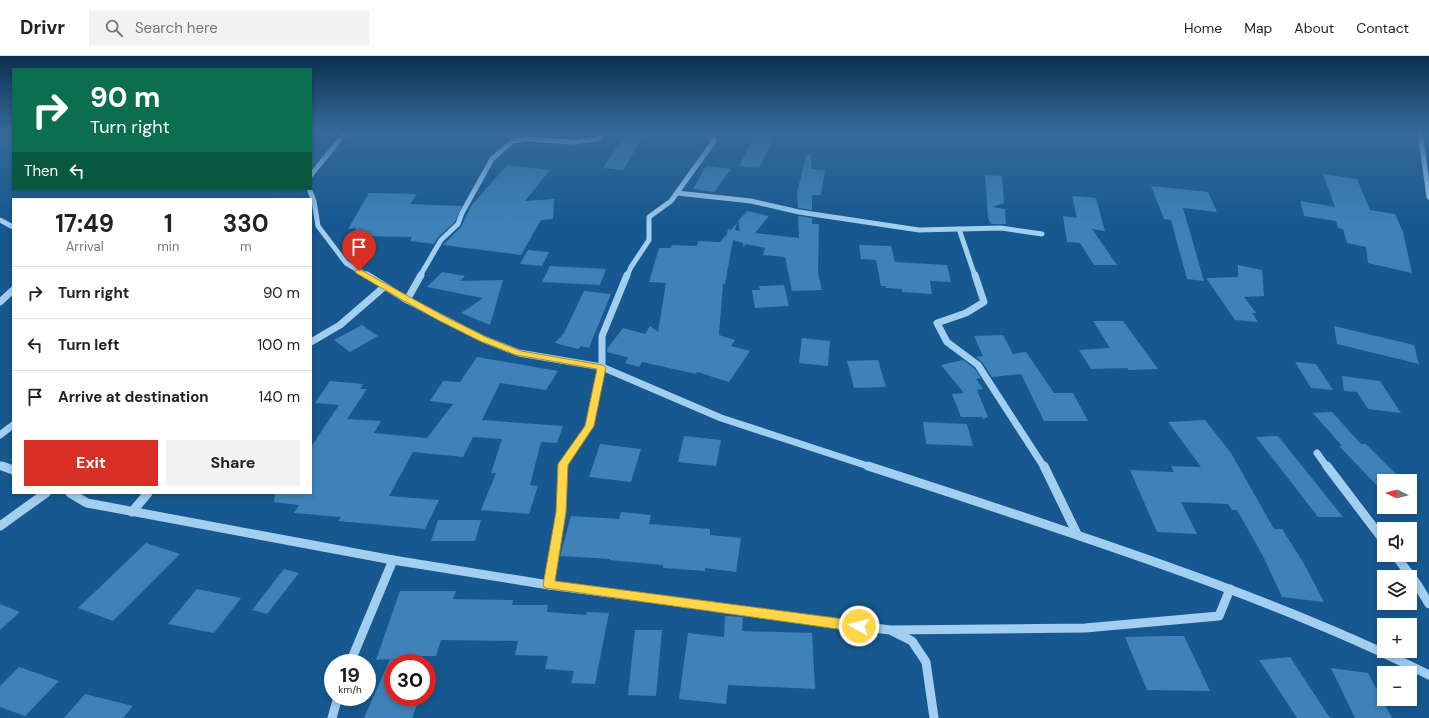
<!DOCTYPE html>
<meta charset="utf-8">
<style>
:root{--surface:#fff;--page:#f2f2f2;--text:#222;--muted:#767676;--line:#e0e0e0;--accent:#d93025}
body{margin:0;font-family:"DM Sans",sans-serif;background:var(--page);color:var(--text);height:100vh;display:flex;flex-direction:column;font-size:15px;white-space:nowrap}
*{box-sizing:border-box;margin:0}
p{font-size:13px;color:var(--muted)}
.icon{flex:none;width:22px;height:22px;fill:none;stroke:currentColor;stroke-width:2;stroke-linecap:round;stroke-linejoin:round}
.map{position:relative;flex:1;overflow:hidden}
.drawer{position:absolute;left:12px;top:142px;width:300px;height:296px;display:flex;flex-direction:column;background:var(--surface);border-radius:0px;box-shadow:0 2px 6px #0003}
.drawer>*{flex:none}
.guide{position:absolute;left:12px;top:12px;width:300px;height:122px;border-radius:0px;box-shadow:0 2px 6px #0003;background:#0b6e4f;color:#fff;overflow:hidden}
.needle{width:26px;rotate:276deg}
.controls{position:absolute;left:1377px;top:418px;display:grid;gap:8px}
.controls a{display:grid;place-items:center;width:40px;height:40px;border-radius:0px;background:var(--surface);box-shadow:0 2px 6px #0003;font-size:20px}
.speed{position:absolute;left:324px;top:598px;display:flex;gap:8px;font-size:20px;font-weight:700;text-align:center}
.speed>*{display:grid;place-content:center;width:52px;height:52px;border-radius:50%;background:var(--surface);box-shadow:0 2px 6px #0003;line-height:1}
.speed small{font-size:10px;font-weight:400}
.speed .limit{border:6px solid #d22;background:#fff;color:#111}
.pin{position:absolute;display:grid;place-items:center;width:34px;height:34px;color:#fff;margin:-41px -17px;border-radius:50% 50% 50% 0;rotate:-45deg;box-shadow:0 0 4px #0007}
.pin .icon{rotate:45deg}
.me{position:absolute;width:44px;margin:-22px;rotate:277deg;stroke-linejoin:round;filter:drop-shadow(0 0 3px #0008)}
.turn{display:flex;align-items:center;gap:14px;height:84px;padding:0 12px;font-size:18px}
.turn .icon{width:52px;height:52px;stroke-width:2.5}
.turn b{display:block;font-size:28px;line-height:34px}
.then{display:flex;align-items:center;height:38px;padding:0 12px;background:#0003;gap:8px;font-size:15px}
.eta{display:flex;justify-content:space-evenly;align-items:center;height:68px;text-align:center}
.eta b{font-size:24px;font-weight:700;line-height:28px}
.action{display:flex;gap:8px;margin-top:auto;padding:8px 12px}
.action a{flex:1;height:46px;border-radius:0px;background:var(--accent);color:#fff;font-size:16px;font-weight:700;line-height:46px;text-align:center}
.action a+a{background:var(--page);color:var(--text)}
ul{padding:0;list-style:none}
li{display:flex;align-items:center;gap:12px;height:52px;padding:0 12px;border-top:1px solid var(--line)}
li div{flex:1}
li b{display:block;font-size:15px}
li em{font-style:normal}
header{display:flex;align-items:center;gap:24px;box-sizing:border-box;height:56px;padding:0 20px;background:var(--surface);border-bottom:1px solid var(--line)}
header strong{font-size:19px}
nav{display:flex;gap:22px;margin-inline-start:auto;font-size:14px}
.search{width:280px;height:36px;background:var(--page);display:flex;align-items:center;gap:10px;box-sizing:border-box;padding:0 14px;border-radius:0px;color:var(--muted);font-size:15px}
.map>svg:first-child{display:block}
</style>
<header>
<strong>Drivr</strong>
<div class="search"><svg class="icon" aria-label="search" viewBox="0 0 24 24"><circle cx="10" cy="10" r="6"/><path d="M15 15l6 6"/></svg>Search here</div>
<nav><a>Home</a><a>Map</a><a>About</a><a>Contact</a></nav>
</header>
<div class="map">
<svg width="1429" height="662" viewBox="0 0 1429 662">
<rect width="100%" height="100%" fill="#16588f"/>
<g fill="#3e82b8">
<path d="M756,76H776L759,112L739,110Z"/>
<path d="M624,80L643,81L623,114L603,112Z"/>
<path d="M806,99H811V113L825,114L821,139H812V154L798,152L797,137Z"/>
<path d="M507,109L550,114L525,145L554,143L553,163L541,164L521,199L443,189L461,171L471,150Z"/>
<path d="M706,110L731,113L714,136L693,133Z"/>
<path d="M1323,118L1357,123L1370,154L1395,158L1403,176L1412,217L1368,207L1366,191L1347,187L1343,173L1338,172L1336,165L1304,160L1300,145L1335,151Z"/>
<path d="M985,119L1002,120L1004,147L992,151L1005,153L1006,168H991L988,162Z"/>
<path d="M1151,130L1208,136L1217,156L1183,152L1204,225L1187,223L1171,164L1164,163Z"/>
<path d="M369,137L417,138L410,148L462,150L455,166L438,181L434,188L410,185L412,181L352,180L356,172L348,173Z"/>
<path d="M1072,140L1096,142L1105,175L1092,173L1117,209H1094L1080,187L1067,186L1063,160L1077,162Z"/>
<path d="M747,155L769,160L755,177L799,182L798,160L812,162V168H819L818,217L822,234L792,235L785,201L763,199L765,192L746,188L743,191V187L733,184L725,228H723L719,279L735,284L731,290L750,295L729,326L697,316L696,318L642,306L639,311L625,307L628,302L626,301L607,296V293L623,272L645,278L650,270L658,276L666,227L649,226L659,192H671L672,189L697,190L698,185L720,186L727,178L728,173L731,174L737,167L735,174L740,175L738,165Z"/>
<path d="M859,189L891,190L895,206L947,209L951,226L930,225L932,238L902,236V233L886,232V230H881L876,204L861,203Z"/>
<path d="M528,194L549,196L542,210L520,208Z"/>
<path d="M1238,209L1262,214L1264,240L1244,241L1256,257H1252L1258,266L1235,264L1206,222L1238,221Z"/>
<path d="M550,210L606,213L600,229L542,226Z"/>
<path d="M442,216L465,220L460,225L503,224L490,269L461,257L483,242L427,231Z"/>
<path d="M784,229L789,250L755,252L752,234H760L759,230Z"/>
<path d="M584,235L611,238L589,292L581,290L578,293L555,287L564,277Z"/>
<path d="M1093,265H1123L1158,313L1129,314L1127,312L1091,313L1079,294L1110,292Z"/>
<path d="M362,269L378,280L350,296L334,284Z"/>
<path d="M1334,270L1414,289L1419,308L1337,288Z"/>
<path d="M1003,279L1013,298L1026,296L1054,337H1073L1088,365H1044L1021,318L992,321L982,306L976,301L983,300L974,280Z"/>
<path d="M802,282L830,285L828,310L799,307Z"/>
<path d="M477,301L558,315L546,334L500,327L482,364L563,370L557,387L541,386L530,429L538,430L529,458L481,454L496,417H491L502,383L473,381L463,401L413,396L389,440L439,444L425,473L338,465L341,461L294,457L299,449L274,446L275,437H311V391L339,349L315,347L330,325L363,328L360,333H367L347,363L381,365L374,377L427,382L453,348L430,345L443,325L460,326Z"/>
<path d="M878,304L886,331L854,332L847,305Z"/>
<path d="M963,304L974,312L981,322L976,323L983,333L977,334L988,361L984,363L982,361H961L952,338L964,337L941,309Z"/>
<path d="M1295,306L1316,308L1333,334L1311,332Z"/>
<path d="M1342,320L1380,325L1401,357L1368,353L1357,336L1344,335Z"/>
<path d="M1332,356L1361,388H1366L1403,425H1384V437L1339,390H1342L1313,357Z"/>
<path d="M1205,364L1231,397L1274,473H1282L1303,506L1324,546L1282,541L1263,500L1237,454H1232L1228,448L1181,446L1197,478L1157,476L1130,414L1174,416L1171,410L1201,411L1168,366Z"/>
<path d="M923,366L967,368L973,390L926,388Z"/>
<path d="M684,380L721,384L716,410L678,406Z"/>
<path d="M1278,380L1343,461H1318L1256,381Z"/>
<path d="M600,388L641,393L631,426L589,421Z"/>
<path d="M621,456L651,459L649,468L710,473V479L741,482L736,516L705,512V515L663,512V509L609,504L610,503L560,500L571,460L619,463Z"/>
<path d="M438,464H481L475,485H431Z"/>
<path d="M146,487L180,498L113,565L78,552Z"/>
<path d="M284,513L299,517L267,558L252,554Z"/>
<path d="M197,533L241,542L214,577L168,568Z"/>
<path d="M400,535H456L453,543L513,544L512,549H548L547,556L586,559L587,556L609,557L595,628L571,627L574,615L545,613L548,600L515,599L518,585L441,584L436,600H401L400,603H393V641H420L412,662H364L390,603L376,604Z"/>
<path d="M0,548L20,556L0,574Z"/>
<path d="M725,560L743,561L742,575L812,577L815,633L728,629L726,648L679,643L688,577L724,581Z"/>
<path d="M635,574H662L656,640L628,639Z"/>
<path d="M1166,580H1184L1210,635L1147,634L1125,581Z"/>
<path d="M1290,601L1330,662H1297L1259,604Z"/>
<path d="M19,611L59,625L25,660L0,651V630Z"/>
<path d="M1331,612L1368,617L1392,662H1355Z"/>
<path d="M85,638L133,650L123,662H64Z"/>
</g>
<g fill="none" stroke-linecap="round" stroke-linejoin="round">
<g stroke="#a2cef0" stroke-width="5">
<path d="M1420,76L1429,141"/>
<path d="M311,119L346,76"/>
<path d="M309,133L314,145L318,170L346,207L368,220"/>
<path d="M677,137L751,145L799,156L919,174L1001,172L1042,178"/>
<path d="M0,164L13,171"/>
<path d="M959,173L975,220"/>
<path d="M420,220L441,184L458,168L462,157L492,103L513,85L527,83L572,86L598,83L602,76"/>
<path d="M627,220L631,211L649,184V161L671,145L714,85L706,76"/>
</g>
<g stroke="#a2cef0" stroke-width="7">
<path d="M367,219L407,244L483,283L519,297L602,311L721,362L871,411"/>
<path d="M975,219L984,246L966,257L937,267L947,286L978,309L1044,411"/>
<path d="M407,244L421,219"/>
<path d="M0,246L13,234"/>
<path d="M311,286L340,269L384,231"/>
<path d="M0,379L13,369"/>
<path d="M1317,397L1327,411"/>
<path d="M0,409L5,411"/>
<path d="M563,411V408L589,370L602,311V280L627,219"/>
</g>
<g stroke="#a2cef0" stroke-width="9">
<path d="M2,410L13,414"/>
<path d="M868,410C967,442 1067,475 1166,510C1256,542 1344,576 1429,619"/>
<path d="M1044,410L1077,478"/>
<path d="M1327,410L1384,485"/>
<path d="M70,437L87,447L393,504L549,529L890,574L912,585L926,606L934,662"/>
<path d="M132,456L148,437"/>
<path d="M0,470L46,437"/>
<path d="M1395,499L1417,528L1429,548"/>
<path d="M549,529L561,456L563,410"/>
<path d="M892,574L1085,572L1219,560L1230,533"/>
<path d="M350,607L393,504"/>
<path d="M332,662L338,641"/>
</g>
</g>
<linearGradient id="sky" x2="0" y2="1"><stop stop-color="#0c304f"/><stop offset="0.45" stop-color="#366a9b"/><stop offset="1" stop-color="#366a9b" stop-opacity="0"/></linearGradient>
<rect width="1429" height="169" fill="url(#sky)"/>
<path fill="#ffd54a" stroke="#a68a30" d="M359,213L444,260L486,281L521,295L602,309L606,311L594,370L568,409L566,456L555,525L859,565L863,566L865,570L863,574L859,576L545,532L543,529L556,456L558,408L585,370L597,313L516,299L480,285L438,264L404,245L356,217L355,215Z"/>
</svg>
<div class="controls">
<a><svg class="needle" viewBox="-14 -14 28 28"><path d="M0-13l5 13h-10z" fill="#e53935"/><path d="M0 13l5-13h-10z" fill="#767676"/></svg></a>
<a><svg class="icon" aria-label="sound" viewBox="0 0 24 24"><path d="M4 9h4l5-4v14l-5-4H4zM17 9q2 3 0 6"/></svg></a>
<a><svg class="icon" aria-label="layers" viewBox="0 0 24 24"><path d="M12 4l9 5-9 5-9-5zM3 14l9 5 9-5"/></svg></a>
<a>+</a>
<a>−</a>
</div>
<div class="speed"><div>19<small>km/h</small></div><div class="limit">30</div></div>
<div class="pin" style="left:359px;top:215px;background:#d93025"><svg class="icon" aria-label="arrive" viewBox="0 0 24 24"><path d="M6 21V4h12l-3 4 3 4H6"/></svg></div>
<svg class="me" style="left:859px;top:570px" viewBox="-20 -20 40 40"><circle r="17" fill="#ffd54a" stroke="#fff" stroke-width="3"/><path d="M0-11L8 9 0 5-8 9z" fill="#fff"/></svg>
<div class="guide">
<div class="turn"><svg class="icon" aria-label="right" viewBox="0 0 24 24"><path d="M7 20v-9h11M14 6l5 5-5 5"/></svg><div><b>90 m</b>Turn right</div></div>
<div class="then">Then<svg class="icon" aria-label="left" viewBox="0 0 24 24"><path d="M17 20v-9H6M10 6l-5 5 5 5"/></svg></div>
</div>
<section class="drawer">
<div class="eta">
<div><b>17:49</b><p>Arrival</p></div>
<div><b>1</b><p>min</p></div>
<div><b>330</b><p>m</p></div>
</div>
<ul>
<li><svg class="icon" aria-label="right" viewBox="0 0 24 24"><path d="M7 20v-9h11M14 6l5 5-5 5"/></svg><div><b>Turn right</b></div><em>90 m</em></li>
<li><svg class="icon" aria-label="left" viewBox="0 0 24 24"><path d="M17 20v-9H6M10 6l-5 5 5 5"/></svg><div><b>Turn left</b></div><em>100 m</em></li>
<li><svg class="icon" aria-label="arrive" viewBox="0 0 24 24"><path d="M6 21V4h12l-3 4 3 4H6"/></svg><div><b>Arrive at destination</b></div><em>140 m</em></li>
</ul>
<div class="action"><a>Exit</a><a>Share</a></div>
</section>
</div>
